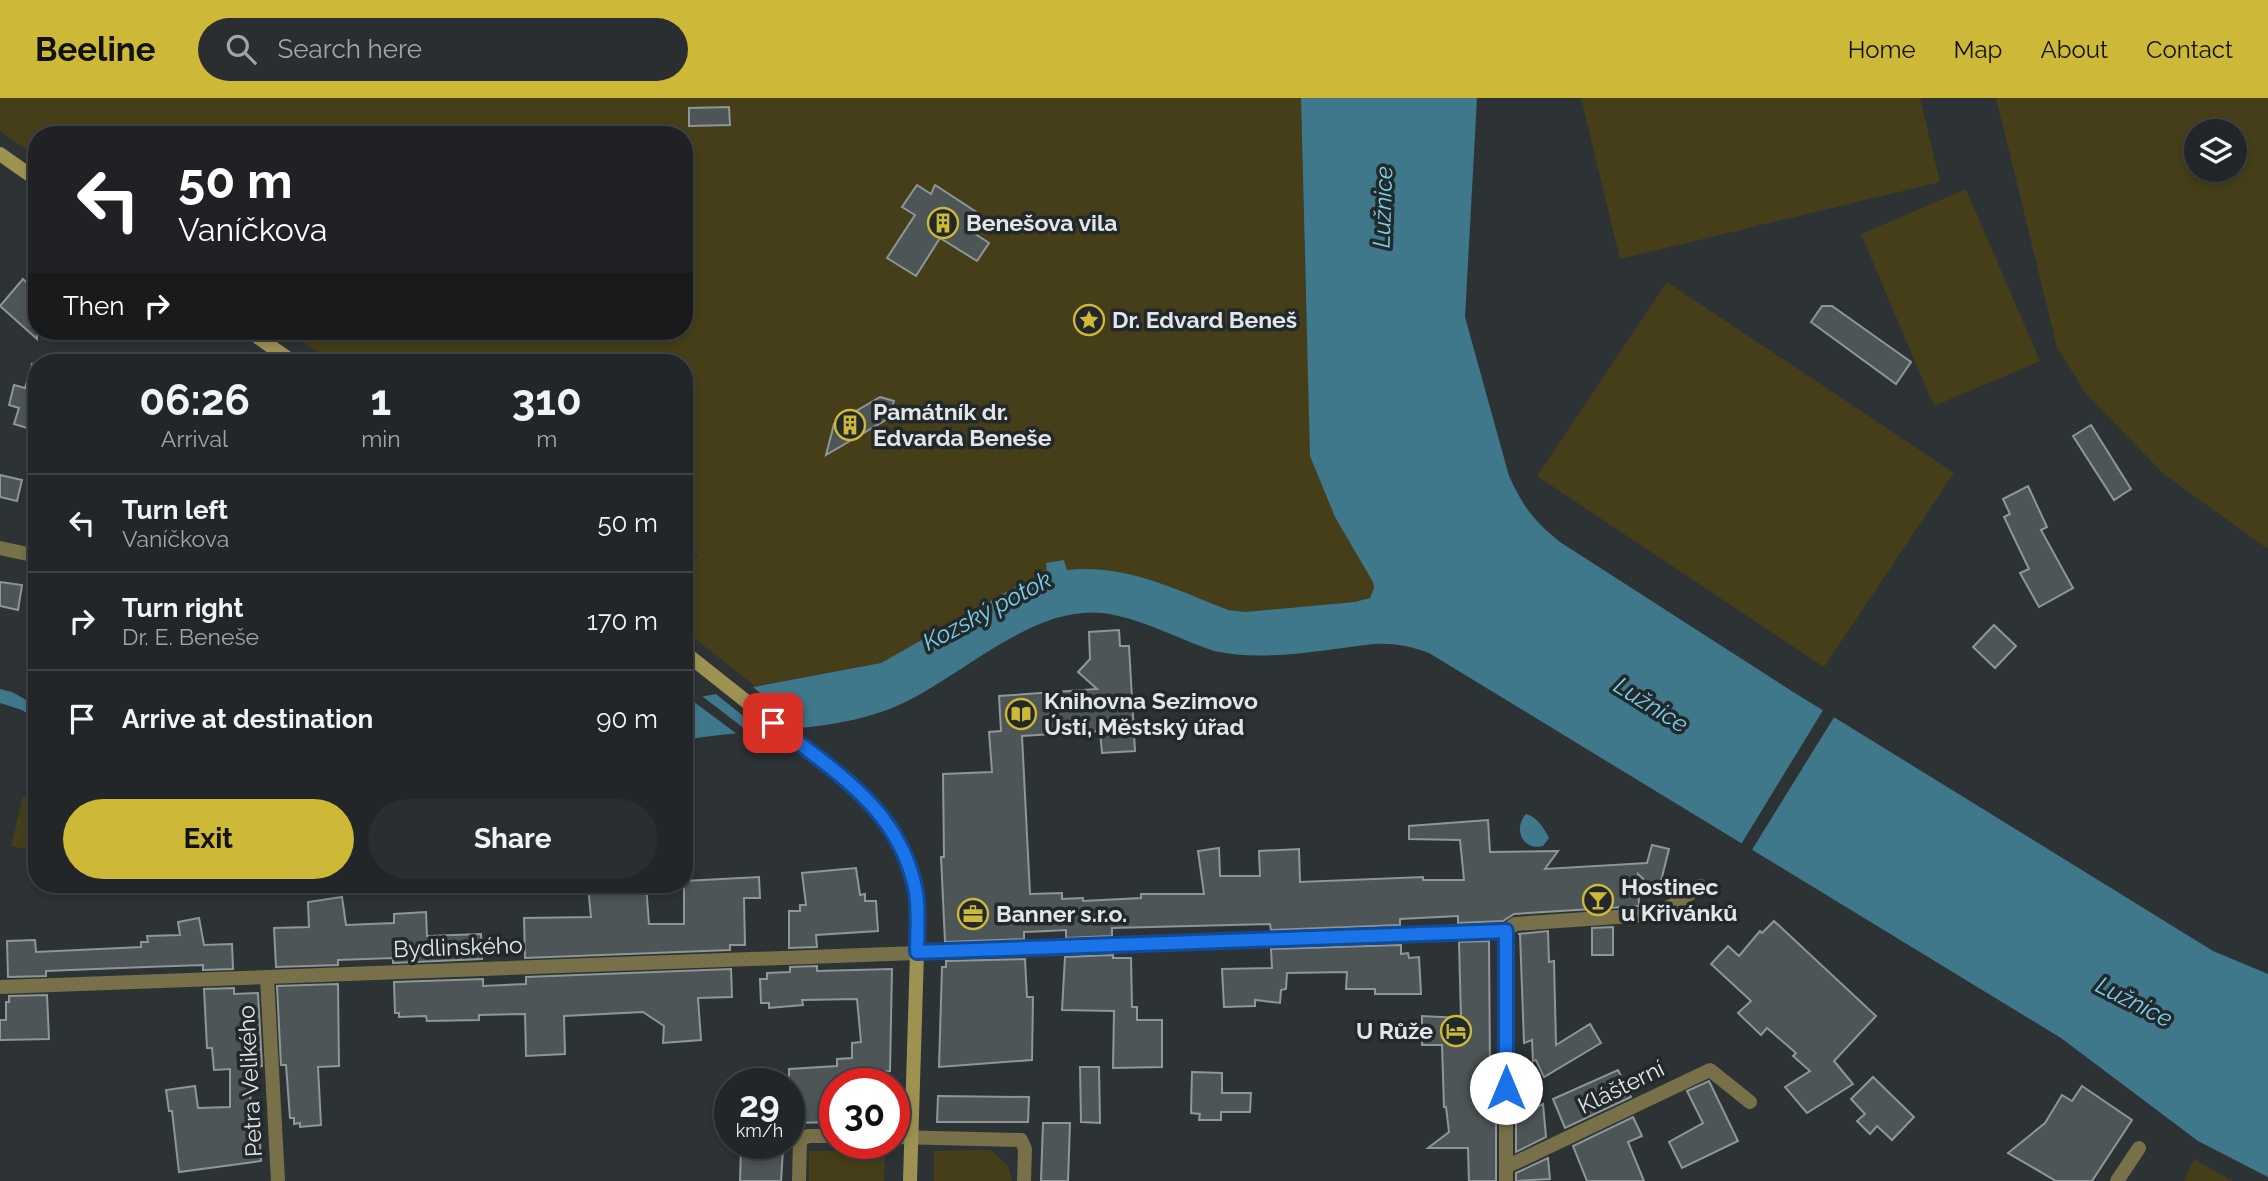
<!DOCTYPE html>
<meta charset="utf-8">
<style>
:root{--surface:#222628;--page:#2a2e30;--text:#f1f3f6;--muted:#a2a5a8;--line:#3f4345;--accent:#ceb837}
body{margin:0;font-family:Raleway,sans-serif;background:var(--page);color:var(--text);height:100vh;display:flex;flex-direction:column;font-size:26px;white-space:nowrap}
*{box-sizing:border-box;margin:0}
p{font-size:23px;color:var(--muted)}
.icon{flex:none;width:38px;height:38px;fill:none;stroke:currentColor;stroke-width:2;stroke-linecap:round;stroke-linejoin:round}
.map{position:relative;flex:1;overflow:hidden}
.drawer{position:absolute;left:28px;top:256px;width:665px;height:539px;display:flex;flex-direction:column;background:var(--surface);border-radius:28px;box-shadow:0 4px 10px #0003,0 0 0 2px var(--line)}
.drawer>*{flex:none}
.banner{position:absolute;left:28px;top:28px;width:665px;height:214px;border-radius:28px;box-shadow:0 4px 10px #0003,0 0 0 2px var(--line);background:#202124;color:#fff;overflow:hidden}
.fabs{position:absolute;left:2184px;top:21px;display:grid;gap:14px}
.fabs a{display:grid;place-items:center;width:63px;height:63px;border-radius:50%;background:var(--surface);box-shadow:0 4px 10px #0003,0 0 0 2px var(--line);font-size:35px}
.speed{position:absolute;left:714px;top:970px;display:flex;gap:14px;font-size:35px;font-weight:700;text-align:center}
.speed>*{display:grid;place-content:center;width:91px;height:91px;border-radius:50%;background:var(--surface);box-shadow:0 4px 10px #0003,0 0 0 2px var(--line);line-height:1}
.speed small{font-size:18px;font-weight:400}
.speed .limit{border:10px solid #d22;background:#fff;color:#111}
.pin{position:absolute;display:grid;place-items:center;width:60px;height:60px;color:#fff;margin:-30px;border-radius:14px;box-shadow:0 4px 10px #0006}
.me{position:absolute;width:77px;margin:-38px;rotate:0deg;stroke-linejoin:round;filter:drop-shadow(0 0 5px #0008)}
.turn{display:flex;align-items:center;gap:24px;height:147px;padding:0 35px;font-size:32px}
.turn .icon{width:91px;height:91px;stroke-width:2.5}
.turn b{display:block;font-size:49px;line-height:60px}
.then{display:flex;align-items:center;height:66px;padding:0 35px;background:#0003;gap:14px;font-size:26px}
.eta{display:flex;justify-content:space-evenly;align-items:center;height:119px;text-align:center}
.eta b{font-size:42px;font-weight:700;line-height:49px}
.primary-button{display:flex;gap:14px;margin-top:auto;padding:14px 35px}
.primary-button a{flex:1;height:80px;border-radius:42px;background:var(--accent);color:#111;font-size:28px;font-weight:700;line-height:80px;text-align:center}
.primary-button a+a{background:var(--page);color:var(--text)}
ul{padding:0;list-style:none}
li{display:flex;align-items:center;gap:21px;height:98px;padding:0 35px;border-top:2px solid var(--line)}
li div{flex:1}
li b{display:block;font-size:26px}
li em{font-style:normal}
header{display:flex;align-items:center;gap:42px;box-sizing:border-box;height:98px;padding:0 35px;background:var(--accent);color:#111}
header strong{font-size:33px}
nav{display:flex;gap:38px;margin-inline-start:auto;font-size:24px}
.search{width:490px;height:63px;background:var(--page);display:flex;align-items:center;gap:18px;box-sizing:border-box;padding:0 24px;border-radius:38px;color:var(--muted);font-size:26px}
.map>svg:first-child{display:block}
</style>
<header>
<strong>Beeline</strong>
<div class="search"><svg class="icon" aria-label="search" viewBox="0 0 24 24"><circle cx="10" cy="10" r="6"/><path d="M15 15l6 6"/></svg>Search here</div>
<nav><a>Home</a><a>Map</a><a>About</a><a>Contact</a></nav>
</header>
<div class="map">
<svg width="2268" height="1083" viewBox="0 0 2268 1083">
<rect width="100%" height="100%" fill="#2d3335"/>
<g fill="#453e19" fill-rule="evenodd">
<path d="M0,0H1301L1306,222L1362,461C1369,475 1384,494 1363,503L1245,514L1228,512C1174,491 1127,466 1067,472L1064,463L1047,476L1015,489L881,565L755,588L684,532V472L698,458L684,444V264H332L287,233H684V37H37V59L0,33Z"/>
<path d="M1581,0H1920L1940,84L1620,161Z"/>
<path d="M1996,0H2268V451L2165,377L2086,296L2057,249ZM2235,33V72H2196V33Z"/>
<path d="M1966,91L2040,263L1934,308L1861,136Z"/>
<path d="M1667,184L1954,375L1824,569L1537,378Z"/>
<path d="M23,698L37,701V753L11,748Z"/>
<path d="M991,1052L1008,1068L1012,1083H934V1053Z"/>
<path d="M809,1053H882L885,1055L884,1083H809Z"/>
<path d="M2194,1061L2232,1083H2184Z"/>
</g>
<g fill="#40788b">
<path d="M1301,0H1477L1465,219L1509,378C1524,410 1533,422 1560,444L1790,592L2213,853L2268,876V1079L2198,1043L2061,940L1429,555C1410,548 1394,545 1374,546C1321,552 1266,564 1214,553C1181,542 1148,524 1114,517C1033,499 956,588 884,613C819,636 750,630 684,642V602L881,565L1015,489L1047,476L1046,465L1064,462L1067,472C1127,466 1174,491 1228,512L1245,514L1355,504L1370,500L1374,490L1373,484L1335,419L1310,358Z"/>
<path d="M0,591L12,594L37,608V622L22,612L0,605Z"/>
<path d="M1526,716C1537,719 1544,730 1549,740L1543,748C1522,753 1513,730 1526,716Z"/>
</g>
<g fill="#2d3335">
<path d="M749,586L808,633L767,637L712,593Z"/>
<path d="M698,595L754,638L741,639L686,598Z"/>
<path d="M1825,609L1836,616L1750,755L1740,748Z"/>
</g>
<g fill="#4e5557" stroke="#8f9698" stroke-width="2">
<path d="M729,9L730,27L689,28V10Z"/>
<path d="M917,87L931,96L935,87L981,117L971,133L989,145L977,163L940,140L916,178L887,160L915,117L902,109Z"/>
<path d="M23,181L37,194V241L0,208Z"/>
<path d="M1822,208H1832L1911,264L1896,286L1811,224Z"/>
<path d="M32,266L37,267V333L14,326L19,310L9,307L14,287L25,290Z"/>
<path d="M880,299L894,303L889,320L826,357L834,326Z"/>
<path d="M2091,327L2131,391L2114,402L2073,338Z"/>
<path d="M0,377L22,382L17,403L0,399Z"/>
<path d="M2028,388L2047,429L2041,432L2073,490L2039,509L2020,475L2029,471L2004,419L2010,416L2003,401Z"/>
<path d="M0,484L22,487L18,512L0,508Z"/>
<path d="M1994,527L2016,548L1995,570L1973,549Z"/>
<path d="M1119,532L1120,548H1129L1135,653L1102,655L1100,633L1022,638L1030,796L1062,795V801L1083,800V803L1141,800V796H1204L1198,753L1219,750L1220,778H1260L1259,753L1299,751L1300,784L1423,779V782H1464L1460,742L1409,741V728L1488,722L1490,754L1558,753L1545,771L1647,765L1652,747L1669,751L1658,795L1638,776L1639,808L1514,816L1503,823L1458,825V818L1400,821V827L1271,832L1270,826L1112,830V838L1066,840V832L1048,833L1024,834V841L945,844L941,759H944L943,676L992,674L989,634L1001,633L999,598L1097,591L1078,574L1090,561L1089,534Z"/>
<path d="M856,770L860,797L865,796V803H876L878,833L816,837L817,849L789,850V813H800V807H806L802,775Z"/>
<path d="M759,779L760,800H744L745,847H730V852L525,860L524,820L591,819L588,788L646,786L649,826H684V783Z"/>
<path d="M342,799L346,827L394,825V816L426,814L427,838L481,836L482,861L393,865V860L338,862V867L276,869L274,830L309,829L308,804Z"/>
<path d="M199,820L204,847L232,846L233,871L203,872V867L146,869L46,873V878L8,879L7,843L35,842L36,854L141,849V844H148L147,838L180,837L178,824Z"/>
<path d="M1774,823L1876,918L1834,963L1853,986L1807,1015L1785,989L1810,973L1793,958L1796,955L1767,930L1761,937L1738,915L1751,903L1711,866L1728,848L1739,858L1760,833L1762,835Z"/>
<path d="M1613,829V857H1592V830Z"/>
<path d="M1548,833L1549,864L1554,863L1556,947L1590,926L1601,945L1544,979L1536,962L1533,963L1532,942L1524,945L1520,836H1518Z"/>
<path d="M1489,843L1490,976L1492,997H1496V1083H1469L1468,1050H1428L1449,1034L1446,1009H1444L1442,947H1422V918L1461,920L1459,844Z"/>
<path d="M1401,847V856L1408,855L1409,860L1419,859L1421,896H1375V891H1346L1347,874L1287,875L1286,891L1281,892L1280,905L1255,902V908L1224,909L1222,871L1272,870L1271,851Z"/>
<path d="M1113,857V860H1131L1132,909H1137V922H1162V969L1113,970L1114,913L1062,912L1065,859Z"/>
<path d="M1025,861L1027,899H1033L1032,962L939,969L942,869H946V863Z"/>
<path d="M817,868V873L892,871L890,973L879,974L880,985H835V1024L792,1025V988H789V971L837,968V961L852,960V945L861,944L857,901L802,902L803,907L769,910V905H761L760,881H767V875L790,874V869Z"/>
<path d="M731,871L732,899L698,900L701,942L663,945L664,928L643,914L564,918L565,956L526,958L525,916L479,917V922L427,923L426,918L399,919V915H395L394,884L483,881V888L526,886V879Z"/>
<path d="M338,886L339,968L318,969L321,1027L300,1029V1025L294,1026V1020H290L286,967H281L277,888Z"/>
<path d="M234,890V896L258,895L262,968L248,969L251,1008L258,1007L261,1063L179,1074L172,1013H169L166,992L195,988L198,1010L230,1009V971L214,972L212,950H207L204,891Z"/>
<path d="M47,897L49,941L0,942V922H6V904H9V898Z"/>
<path d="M1080,969H1099L1100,1025L1081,1024Z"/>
<path d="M1618,972L1631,999L1565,1030L1553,1001Z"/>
<path d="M1192,974L1222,975V995H1251L1250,1014H1221V1022H1199L1200,1016L1191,1015Z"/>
<path d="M1873,979L1914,1019L1892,1042L1877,1028L1870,1036L1857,1023L1865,1016L1851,1001Z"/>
<path d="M1709,983L1738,1043L1682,1070L1669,1044L1703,1025L1687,993Z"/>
<path d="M2082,988L2132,1022L2092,1083H2056L2008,1055L2045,1025L2062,997L2072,1003Z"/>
<path d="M938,998L1029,999L1028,1024H937Z"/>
<path d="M1516,1003L1522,1015L1543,1006L1546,1039L1516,1054Z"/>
<path d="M1633,1019L1642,1038L1628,1044L1644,1083H1587L1573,1048Z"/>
<path d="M1043,1025H1070L1068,1083H1041Z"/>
<path d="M741,1049L783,1051L781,1083H740Z"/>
<path d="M1548,1060L1550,1081L1516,1083V1075Z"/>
</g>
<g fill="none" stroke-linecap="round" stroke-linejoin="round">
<g stroke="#777049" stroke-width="14">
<path d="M0,450L37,458"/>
<path d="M1506,833V1083"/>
<path d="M1506,833L1515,826L1645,817C1668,813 1682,802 1700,788"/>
<path d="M267,880L278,1083"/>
<path d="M0,889L1506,833"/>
<path d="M894,1039L1021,1042L1025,1051L1024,1083"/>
<path d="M1506,1069L1710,972L1750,1004"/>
<path d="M799,1083L800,1042L808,1038H835"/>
<path d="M2117,1083L2139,1050"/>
</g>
<g stroke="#9e9252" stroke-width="14">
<path d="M0,56L37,82"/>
<path d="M249,233L293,264"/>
<path d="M684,554L858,692L891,729L900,746L916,795L917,854L910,1083"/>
</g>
</g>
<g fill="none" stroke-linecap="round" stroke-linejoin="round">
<g stroke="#114b97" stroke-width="18">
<path id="route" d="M773,625C834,674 900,710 916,794C919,813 917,835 917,854L1506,833V990"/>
</g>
<use href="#route" stroke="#1a73e8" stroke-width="12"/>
</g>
<defs>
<g id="building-ring" transform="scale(1.575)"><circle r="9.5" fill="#23292b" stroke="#ceb837" stroke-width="1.5"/><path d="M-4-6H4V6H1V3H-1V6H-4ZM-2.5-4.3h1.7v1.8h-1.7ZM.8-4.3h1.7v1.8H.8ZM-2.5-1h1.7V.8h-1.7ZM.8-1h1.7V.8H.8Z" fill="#ceb837"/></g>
<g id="sight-ring" transform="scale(1.575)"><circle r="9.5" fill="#23292b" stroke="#ceb837" stroke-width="1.5"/><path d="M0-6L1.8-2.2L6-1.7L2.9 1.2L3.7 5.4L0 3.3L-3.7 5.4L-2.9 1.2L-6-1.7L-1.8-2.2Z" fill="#ceb837"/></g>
<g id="library-ring" transform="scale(1.575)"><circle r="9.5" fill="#23292b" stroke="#ceb837" stroke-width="1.5"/><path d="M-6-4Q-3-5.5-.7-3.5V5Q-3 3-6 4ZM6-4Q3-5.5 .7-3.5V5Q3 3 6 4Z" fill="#ceb837"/></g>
<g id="bar-ring" transform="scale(1.575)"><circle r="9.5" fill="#23292b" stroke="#ceb837" stroke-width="1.5"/><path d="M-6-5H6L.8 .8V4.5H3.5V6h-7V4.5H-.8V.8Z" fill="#ceb837"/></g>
<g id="office-ring" transform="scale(1.575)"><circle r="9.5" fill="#23292b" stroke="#ceb837" stroke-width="1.5"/><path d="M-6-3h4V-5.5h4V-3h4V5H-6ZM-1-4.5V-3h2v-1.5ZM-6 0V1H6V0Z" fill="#ceb837"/></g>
<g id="hotel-ring" transform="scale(1.575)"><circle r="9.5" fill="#23292b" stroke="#ceb837" stroke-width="1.5"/><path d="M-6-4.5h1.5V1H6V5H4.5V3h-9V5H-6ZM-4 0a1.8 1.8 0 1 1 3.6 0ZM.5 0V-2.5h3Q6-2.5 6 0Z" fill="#ceb837"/></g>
</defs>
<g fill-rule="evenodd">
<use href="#building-ring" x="943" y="125"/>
<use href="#sight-ring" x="1089" y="222"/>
<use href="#building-ring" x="850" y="327"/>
<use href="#library-ring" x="1021" y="616"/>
<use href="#bar-ring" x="1598" y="802"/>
<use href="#office-ring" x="973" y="816"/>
<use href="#hotel-ring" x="1456" y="933"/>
</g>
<g text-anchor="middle" stroke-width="7" stroke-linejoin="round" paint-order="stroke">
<g font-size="23" font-weight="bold" fill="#e2e6e8" stroke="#23292b" text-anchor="start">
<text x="966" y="133">Benešova vila</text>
<text x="1112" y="230">Dr. Edvard Beneš</text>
<text x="873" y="322">Památník dr.<tspan x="873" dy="26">Edvarda Beneše</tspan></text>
<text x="1044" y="611">Knihovna Sezimovo<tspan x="1044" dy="26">Ústí, Městský úřad</tspan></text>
<text x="1621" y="797">Hostinec<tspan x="1621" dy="26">u Křivánků</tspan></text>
<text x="996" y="824">Banner s.r.o.</text>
<text x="1433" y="941" text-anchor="end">U Růže</text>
</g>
<g font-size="23" fill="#e2e6e8" stroke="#23292b">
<text transform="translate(458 849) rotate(-2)" y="8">Bydlinského</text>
<text transform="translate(250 983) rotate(-93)" y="8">Petra Velikého</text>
<text transform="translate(1621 989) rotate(-26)" y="8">Klášterní</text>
</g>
<g font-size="24" font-style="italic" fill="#77d2ef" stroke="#23292b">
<text transform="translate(1383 109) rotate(-88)" y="8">Lužnice</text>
<text transform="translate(987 513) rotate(-28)" y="8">Kozský potok</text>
<text transform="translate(1651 607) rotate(32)" y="8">Lužnice</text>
<text transform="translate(2134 904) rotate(27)" y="8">Lužnice</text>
</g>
</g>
</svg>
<div class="fabs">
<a><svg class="icon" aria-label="layers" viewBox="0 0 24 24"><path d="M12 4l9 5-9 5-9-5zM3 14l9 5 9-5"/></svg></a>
</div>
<div class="speed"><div>29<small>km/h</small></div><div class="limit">30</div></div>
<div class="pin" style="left:773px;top:625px;background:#d93025"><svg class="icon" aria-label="arrive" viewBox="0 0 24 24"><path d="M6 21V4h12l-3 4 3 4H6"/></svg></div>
<svg class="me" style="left:1506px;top:990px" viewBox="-20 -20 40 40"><circle r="19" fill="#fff"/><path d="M0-13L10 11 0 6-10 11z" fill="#1a73e8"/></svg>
<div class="banner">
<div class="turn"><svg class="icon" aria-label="left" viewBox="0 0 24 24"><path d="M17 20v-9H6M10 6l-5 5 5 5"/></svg><div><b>50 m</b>Vaníčkova</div></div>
<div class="then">Then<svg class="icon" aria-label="right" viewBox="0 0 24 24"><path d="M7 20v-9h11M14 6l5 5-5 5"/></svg></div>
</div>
<section class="drawer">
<div class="eta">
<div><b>06:26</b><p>Arrival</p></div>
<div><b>1</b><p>min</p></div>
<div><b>310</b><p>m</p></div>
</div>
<ul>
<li><svg class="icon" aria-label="left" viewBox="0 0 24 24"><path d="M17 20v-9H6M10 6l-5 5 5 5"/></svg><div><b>Turn left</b><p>Vaníčkova</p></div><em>50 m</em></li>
<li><svg class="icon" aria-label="right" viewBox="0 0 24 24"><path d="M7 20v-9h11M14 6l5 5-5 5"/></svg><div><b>Turn right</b><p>Dr. E. Beneše</p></div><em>170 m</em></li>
<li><svg class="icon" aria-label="arrive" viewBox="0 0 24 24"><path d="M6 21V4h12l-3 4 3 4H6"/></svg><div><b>Arrive at destination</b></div><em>90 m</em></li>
</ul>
<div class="primary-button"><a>Exit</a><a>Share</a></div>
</section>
</div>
